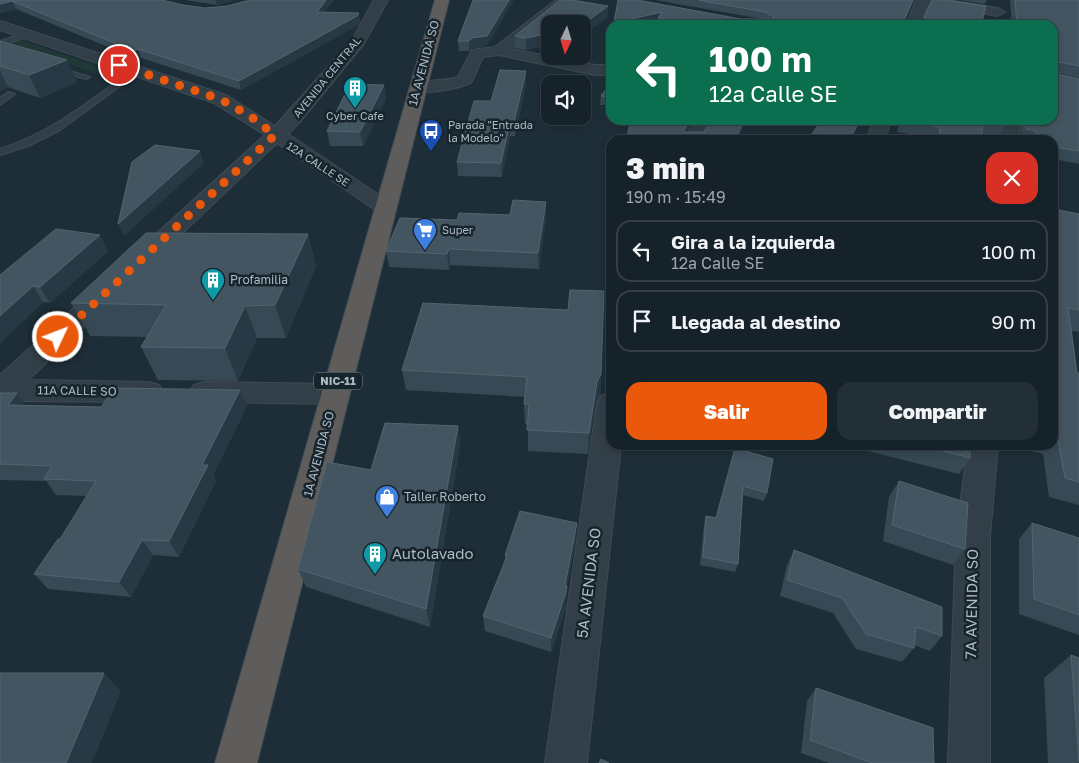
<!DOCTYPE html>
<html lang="es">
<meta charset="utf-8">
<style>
:root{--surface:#16222a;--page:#232f36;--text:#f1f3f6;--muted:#9ea4a8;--line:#353f47;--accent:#ea580c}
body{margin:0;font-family:"Golos Text",sans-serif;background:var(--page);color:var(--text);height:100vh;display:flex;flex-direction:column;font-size:19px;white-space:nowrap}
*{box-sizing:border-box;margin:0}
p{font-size:16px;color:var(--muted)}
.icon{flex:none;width:28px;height:28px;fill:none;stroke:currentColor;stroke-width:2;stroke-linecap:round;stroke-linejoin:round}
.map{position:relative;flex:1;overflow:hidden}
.panel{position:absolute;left:606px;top:135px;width:452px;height:315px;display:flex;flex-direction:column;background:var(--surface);border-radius:15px;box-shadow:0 2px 8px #0003,0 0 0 1px var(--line)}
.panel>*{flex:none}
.hud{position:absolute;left:606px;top:20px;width:452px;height:105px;border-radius:15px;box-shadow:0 2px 8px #0003,0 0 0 1px var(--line);background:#0b6e4f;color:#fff;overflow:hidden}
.needle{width:32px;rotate:184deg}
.fabs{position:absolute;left:541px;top:15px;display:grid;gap:10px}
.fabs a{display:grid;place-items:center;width:50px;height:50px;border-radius:10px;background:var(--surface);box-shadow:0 2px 8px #0003,0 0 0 1px var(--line);font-size:25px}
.pin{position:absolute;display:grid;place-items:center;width:42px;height:42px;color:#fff;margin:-21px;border:2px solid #fff;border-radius:50%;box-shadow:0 1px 5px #0007}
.me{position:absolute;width:55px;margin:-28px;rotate:47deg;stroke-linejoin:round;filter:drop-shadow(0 0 4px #0008)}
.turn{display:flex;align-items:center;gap:18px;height:105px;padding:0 20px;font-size:22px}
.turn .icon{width:65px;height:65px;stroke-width:2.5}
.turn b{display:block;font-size:35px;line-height:42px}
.round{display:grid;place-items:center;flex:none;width:52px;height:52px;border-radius:15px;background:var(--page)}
.overview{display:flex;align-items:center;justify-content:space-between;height:85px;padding:0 20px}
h1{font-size:30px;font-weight:800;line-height:38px}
.primary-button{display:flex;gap:10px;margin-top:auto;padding:10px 20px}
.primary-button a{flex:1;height:58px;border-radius:15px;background:var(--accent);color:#fff;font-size:20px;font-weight:800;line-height:58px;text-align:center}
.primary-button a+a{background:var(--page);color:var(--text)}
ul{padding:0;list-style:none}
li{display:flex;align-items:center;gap:15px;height:62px;margin:0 10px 8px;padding:0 10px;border:2px solid var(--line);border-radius:15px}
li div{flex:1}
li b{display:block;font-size:19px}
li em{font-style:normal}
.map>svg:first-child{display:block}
</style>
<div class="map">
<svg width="1079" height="763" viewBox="0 0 1079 763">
<rect width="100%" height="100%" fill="#1e2e38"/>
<path fill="#203937" d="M21,40L108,70L97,74L10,44Z"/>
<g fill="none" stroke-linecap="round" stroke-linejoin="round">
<g stroke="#3e4b55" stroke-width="2">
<g id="service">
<path d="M27,32H30V36L0,46V41Z"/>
<path d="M53,66L90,77L86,79L53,70Z"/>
<path d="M134,69L141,71L60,130L28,146L0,155V149C51,133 91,100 134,69Z"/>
<path d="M8,92L15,94L0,105V98Z"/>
</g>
</g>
<g stroke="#3e4b55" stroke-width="2">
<g id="minor">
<path d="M374,0H388L363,45L299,123L288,134L391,203L394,207L391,211L384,213L377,211L277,143L150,264L142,266L134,264L131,259L134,254L265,135L214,103L0,30V21L226,95L275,126L352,40Z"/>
<path d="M556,0H571L511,49L595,65H611V75H595L499,55L483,57L471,83C459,88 418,98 410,87C416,78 446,82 458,77L472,50L495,47Z"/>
<path d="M916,0H948L998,8L1005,12L998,16L928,5L920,25H906Z"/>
<path d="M697,120H715L701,140H683Z"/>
<path d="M873,120H891L885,140H867Z"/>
<rect x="1001" y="120" width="18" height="20"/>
<path d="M107,284L116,286L119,291L116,296L28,380L149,382L159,385L163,392L159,399L149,402L0,401V375L98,286Z"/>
<path d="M204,382L334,384L344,387L348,394L344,401L334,404L204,402L194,399L190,392L194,385Z"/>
<path d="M611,393V445H621L587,763H545L597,403L601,396Z"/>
<path d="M968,445H998L990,536V763H948L956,536Z"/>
</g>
</g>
<g stroke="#3c4a52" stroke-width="2">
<path id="trunk" d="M435,0H449L257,763H215Z"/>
</g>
<use href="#service" fill="#323f48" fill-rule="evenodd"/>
<use href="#minor" fill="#323f48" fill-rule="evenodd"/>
<use href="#trunk" fill="#5f5d5c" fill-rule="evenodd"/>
</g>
<g fill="#364954">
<path d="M0,0L183,5L205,8L334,0L324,12L360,22L358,25L241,90L141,58L137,59L16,9L1,13L0,12Z"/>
<path d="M185,0H237L217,5Z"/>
<path d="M473,0L487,46L472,48L469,51H459L458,41Z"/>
<path d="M560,0H572L608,6L607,17L582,36V24H550V44L526,50L515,48V36Z"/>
<path d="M618,0L741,19H763L655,0H914L903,25H657L658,20L637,25H613Z"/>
<path d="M960,0H987L985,4Z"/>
<path d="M1010,0H1079V78L1057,73V74L1079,79V164L1054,159V140H1021L1020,120H1054V25H1012Z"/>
<path d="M924,17L981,25H921Z"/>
<path d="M0,41L77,82L40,98L8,87L0,91Z"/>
<path d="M526,71V84L515,136H510L502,177L458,176L457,162L491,101Z"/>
<path d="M611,82V105H600L601,96Z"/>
<path d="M384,85L386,99L363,146H330L327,131Z"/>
<path d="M900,120H1005L1004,126L999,137L982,134L981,140H936V138L897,132Z"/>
<path d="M1054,209L1079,214V332L1072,331L1077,373H1079V505L1049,497L1043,454L1009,446V445H1054Z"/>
<path d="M546,217L539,269L450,265L449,270L389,267L386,251L457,220Z"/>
<path d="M308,234L316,266L286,338H257L238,381L158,380L141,347L147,337L90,336L71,303Z"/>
<path d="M108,251L50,303L43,302L0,343V275Z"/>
<path d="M402,370L601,374L600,395L595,403L588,454L528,451V424H525L524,404L525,397L406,390Z"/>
<path d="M240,390L247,406L213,475L216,481L179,557L153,555L131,597L48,589L34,574L60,539L87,496L56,495L46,481L0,480V393H17L25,405L101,407Z"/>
<path d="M458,426L460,445L430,627L306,587L298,569L371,470Z"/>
<path d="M869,445H970V458L959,474L868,451Z"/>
<path d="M735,448L767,493L764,501L743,495L738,564L735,572L700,565L704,524L706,516L716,517Z"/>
<path d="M899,481L965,549L953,565L883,541L889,497Z"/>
<path d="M1032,523L1079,538V635L1019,614V539Z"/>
<path d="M576,539L567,586L566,607L551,652L485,631L483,616L505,561V555Z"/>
<path d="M794,550L942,636L930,651L914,645V648L902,662L856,649L833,613L780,596L787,565Z"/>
<path d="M1071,655L1079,763H1048L1044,678Z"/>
<path d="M816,688L934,763H829L801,753L807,701Z"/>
</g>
<g fill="#273944">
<path d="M215,0H237L217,5Z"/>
<path d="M326,0H334L318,20L317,12Z"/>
<path d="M509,0H514L487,46L472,48L469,51V41Z"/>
<path d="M913,0H914L903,25H902Z"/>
<path d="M12,1L16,9L1,13L0,10V4Z"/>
<path d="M608,6L607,17L582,36V25Z"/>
<path d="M662,12L658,18V20L637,25H613L614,23Z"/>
<path d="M359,13L360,22L358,25L241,90L239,81Z"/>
<path d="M550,33V44L526,50V38Z"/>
<path d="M138,49L141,58L137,59L134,51Z"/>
<path d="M67,60L77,82L40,98L29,75Z"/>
<path d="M0,71L8,87L0,91Z"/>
<path d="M526,71V84L515,136L514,122Z"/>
<path d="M384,85L386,99L363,146L360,132Z"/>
<path d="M691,120H695L683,140V132Z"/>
<path d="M744,120H746L738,140H735Z"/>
<path d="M860,120H861L855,134L852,140H849Z"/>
<path d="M510,122V136L502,177L501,163Z"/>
<path d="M200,151L204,163L124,236L118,224Z"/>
<path d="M546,202V217L539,269L538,253Z"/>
<path d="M308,234L316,266L286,338L275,305Z"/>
<path d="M100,235L108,251L50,303L40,287Z"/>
<path d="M449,249L450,265L449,270L447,254Z"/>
<path d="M33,286L43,302L0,343V316Z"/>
<path d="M245,306L257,338L238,381L225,348Z"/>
<path d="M601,374L600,395L595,403L588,454L589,433L597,382Z"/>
<path d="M240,390L247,406L213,475L216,481L179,557L169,541L202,465Z"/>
<path d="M17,393L29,410L8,405Z"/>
<path d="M458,426L460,445L430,627L426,609Z"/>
<path d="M577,523L576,539L565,595L567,586L566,607L551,652V638L565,585Z"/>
<path d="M142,540L153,555L131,597L119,582Z"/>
<path d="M104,673L121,691L92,763H66Z"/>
</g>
<g fill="#435561" stroke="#536570">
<path d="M0,0H162L183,5L205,8L227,6L250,0H326L317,12L359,13L357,16L239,81L138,49L134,51L12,1L0,4Z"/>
<path d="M473,0H509L487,36L471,38L469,41H458Z"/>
<path d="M560,0H572L608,6L582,25V24H550V33L526,38L515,36Z"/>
<path d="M618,0H637L741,19H772L774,17L765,12L698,0H913L902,25H703L658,18L662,12L614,23Z"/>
<path d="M932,0H946L986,6L981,25H925L926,18L924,17Z"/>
<path d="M1015,0H1079V66L1059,62L1057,64V74L1079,79V151L1054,147V140H1036V131L1026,129V120H1054V25H1017Z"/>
<path d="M0,41L67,60L29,75L0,66Z"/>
<path d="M500,70L526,71L514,122H510L501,163L457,162L474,101H491Z"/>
<path d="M611,82V97L601,96Z"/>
<path d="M350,84L384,85L360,132L327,131Z"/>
<path d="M631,120H691L683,132H704L711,120H744L735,140H626Z"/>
<path d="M822,120H860L849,140H805L806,138H809Z"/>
<path d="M902,120H1005L1004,126L983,122L981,140H939L940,127L901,121Z"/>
<path d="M155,145L200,151L118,224L132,162Z"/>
<path d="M513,200L546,202L538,253L449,249L447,254L386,251L400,218L457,220L459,213L510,215Z"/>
<path d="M1054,209L1079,214V310L1068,308L1077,373H1079V482L1065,478L1057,435L1054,434Z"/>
<path d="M56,229L100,235L40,287L33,286L0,316V275Z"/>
<path d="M146,233L308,234L275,305L245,306L225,348L141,347L166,305L71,303Z"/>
<path d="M570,290L604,291L601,374L597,382L589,433L527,430L529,404H524L527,377L402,370L423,303L568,310Z"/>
<path d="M115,388L240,390L202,465H208L169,541L142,540L119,582L34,574L58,539H60L96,481L44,479L52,466L0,464V393H17L8,405L101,407Z"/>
<path d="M385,423L458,426L426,609L298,569L327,462L371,470Z"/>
<path d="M920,445H970V458Z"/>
<path d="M735,448L773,459L767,493L743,486L738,564L703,557L706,516L716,518Z"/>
<path d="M899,481L968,503L965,549L892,525Z"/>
<path d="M520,511L577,523L565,585L567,586L566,592L551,638L483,616L507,556L505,555Z"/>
<path d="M1032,523L1079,538V615L1034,599Z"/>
<path d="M794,550L942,607V636L916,627L914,648L866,634L842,598L787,580Z"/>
<path d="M1071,655L1079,658V761Z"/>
<path d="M0,673H104L66,763H0Z"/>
<path d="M816,688L933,728L934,763H872L810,740Z"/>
<path d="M601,759L609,763H599Z"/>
</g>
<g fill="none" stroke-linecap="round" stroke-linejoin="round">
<path stroke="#ea580c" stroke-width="9" stroke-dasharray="0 16.2" d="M58,337L275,135L250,116L220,99L119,65"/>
</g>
<defs>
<g id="building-pin" transform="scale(1.25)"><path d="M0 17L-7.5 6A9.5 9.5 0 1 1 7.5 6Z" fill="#0f9aa8" stroke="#18242c"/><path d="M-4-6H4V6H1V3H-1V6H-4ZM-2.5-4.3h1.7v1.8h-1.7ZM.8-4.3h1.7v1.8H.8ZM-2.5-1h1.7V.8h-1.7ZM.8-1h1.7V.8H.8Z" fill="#fff"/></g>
<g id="bus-pin" transform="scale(1.25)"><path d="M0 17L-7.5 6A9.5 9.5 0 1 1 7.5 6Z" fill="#1a4fb4" stroke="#18242c"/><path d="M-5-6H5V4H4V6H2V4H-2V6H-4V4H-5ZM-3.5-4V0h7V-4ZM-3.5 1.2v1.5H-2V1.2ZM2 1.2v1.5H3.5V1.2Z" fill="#fff"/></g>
<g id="supermarket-pin" transform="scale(1.25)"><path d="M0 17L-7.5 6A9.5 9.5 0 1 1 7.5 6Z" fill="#3f7fe0" stroke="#18242c"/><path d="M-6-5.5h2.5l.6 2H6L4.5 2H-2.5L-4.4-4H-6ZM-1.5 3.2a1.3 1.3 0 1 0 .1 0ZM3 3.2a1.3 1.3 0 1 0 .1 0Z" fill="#fff"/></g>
<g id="shop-pin" transform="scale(1.25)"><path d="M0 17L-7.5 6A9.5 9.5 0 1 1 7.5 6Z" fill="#3f7fe0" stroke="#18242c"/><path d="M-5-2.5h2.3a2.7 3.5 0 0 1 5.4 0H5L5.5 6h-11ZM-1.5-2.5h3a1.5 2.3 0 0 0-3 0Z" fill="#fff"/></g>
</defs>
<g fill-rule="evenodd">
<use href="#building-pin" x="355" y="88"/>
<use href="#bus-pin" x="431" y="131"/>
<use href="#supermarket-pin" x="425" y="230"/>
<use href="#building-pin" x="213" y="280"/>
<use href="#shop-pin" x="387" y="497"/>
<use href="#building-pin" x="375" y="554"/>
</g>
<g text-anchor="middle" stroke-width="5" stroke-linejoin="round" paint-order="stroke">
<g font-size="11" fill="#acbac5" stroke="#18242c">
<text transform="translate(327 77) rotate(-51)" y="4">AVENIDA CENTRAL</text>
<text transform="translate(318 164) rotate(33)" y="4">12A CALLE SE</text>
</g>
<g font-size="11" fill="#acbac5" stroke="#18242c" text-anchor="start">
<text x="355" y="120" text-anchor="middle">Cyber Cafe</text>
<text x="448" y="129">Parada "Entrada<tspan x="448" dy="13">la Modelo"</tspan></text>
<text x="442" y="234">Super</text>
</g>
<rect fill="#18242c" stroke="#808d97" stroke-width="1" x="314" y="372.5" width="48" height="17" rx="4"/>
<g font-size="11" font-weight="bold" fill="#acbac5">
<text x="338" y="385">NIC-11</text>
</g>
<g font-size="12" fill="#acbac5" stroke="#18242c">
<text transform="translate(424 63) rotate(-75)" y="4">1A AVENIDA SO</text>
<text transform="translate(77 391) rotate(1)" y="4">11A CALLE SO</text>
<text transform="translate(319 454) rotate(-75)" y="4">1A AVENIDA SO</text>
</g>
<g font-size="12" fill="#acbac5" stroke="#18242c" text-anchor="start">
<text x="230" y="284">Profamilia</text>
<text x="404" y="501">Taller Roberto</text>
</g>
<g font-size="15" fill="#acbac5" stroke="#18242c" text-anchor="start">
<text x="392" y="559">Autolavado</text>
</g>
<g font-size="15" fill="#acbac5" stroke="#18242c">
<text transform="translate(589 583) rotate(-83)" y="5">5A AVENIDA SO</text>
<text transform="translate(972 604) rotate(-89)" y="5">7A AVENIDA SO</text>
</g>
</g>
</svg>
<div class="fabs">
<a><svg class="needle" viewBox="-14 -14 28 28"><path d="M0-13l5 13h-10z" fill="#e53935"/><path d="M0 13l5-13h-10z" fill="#9ea4a8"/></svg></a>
<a><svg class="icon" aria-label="sound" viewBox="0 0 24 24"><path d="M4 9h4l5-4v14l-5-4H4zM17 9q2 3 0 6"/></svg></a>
</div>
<div class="pin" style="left:119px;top:65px;background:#d93025"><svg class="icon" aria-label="arrive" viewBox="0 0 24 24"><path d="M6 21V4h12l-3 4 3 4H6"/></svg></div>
<svg class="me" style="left:58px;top:337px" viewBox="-20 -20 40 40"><circle r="17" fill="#ea580c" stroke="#fff" stroke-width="3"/><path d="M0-11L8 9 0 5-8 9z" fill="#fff"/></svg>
<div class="hud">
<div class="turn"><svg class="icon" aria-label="left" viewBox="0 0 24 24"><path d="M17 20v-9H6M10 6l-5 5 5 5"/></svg><div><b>100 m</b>12a Calle SE</div></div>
</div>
<section class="panel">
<div class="overview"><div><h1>3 min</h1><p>190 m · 15:49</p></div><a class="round" style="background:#d93025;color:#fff"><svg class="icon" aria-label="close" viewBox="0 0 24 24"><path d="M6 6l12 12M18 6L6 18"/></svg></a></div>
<ul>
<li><svg class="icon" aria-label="left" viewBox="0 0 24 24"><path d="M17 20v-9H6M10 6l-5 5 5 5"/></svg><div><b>Gira a la izquierda</b><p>12a Calle SE</p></div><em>100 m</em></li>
<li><svg class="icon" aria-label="arrive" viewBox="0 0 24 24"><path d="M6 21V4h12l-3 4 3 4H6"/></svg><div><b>Llegada al destino</b></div><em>90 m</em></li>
</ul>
<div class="primary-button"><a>Salir</a><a>Compartir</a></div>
</section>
</div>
